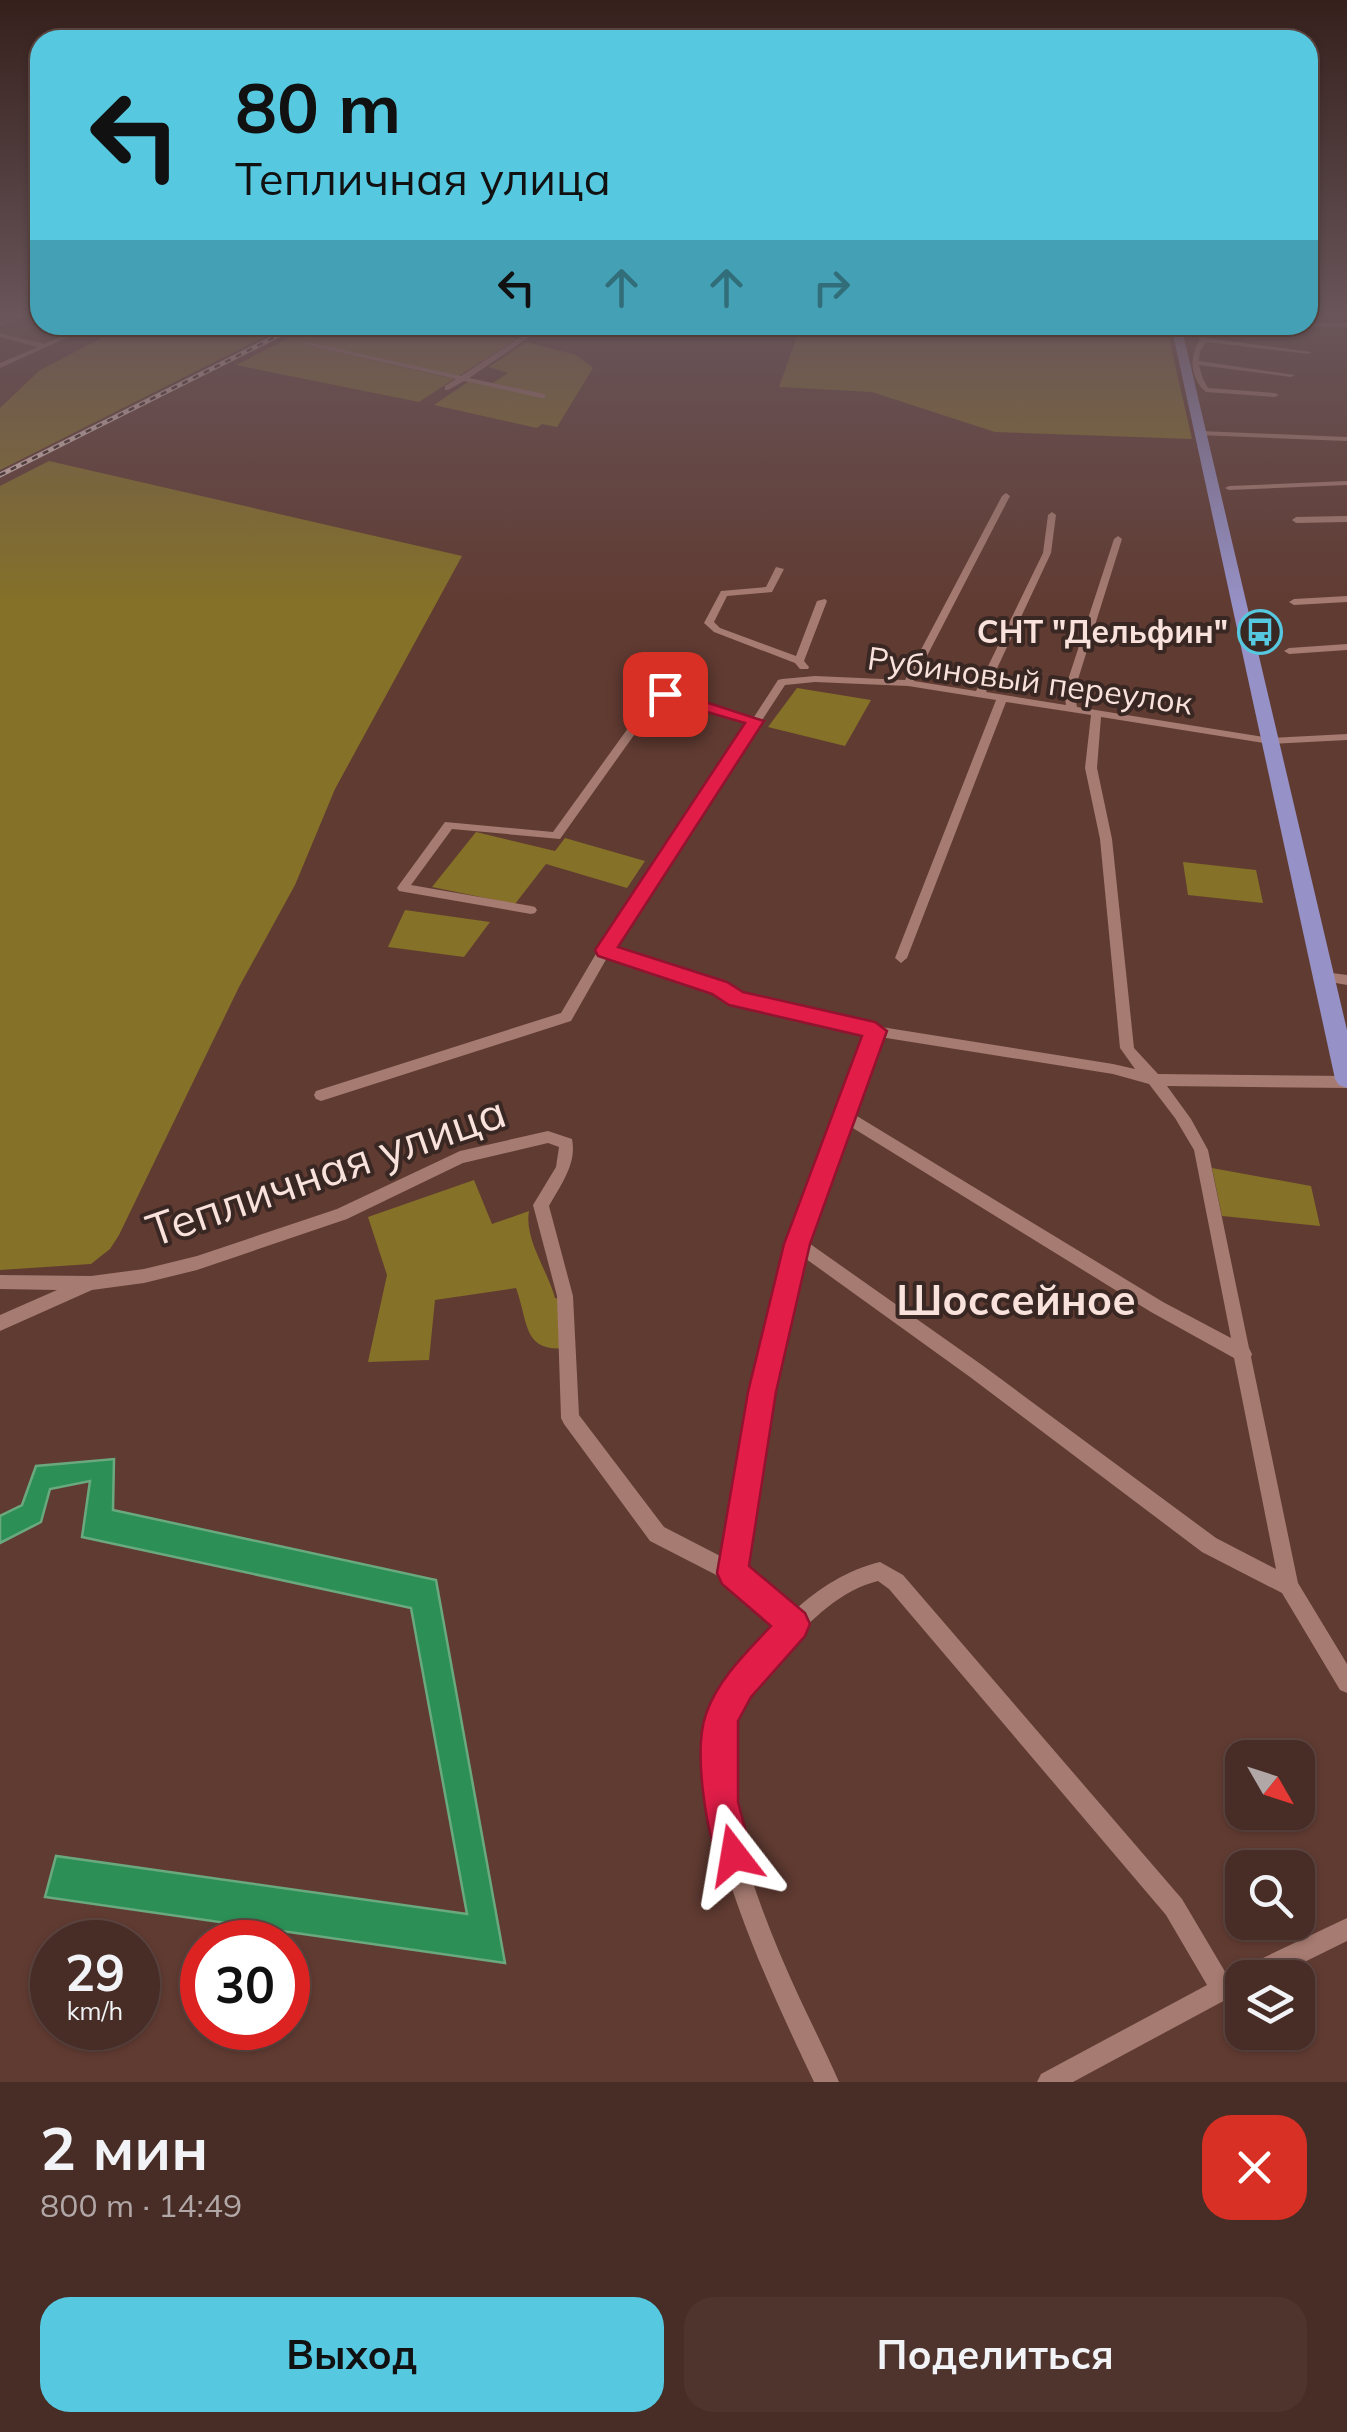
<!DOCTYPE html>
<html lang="ru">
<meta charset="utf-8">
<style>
:root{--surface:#482c26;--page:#4f342e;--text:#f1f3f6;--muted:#b1a7a7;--line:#604843;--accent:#56c9e1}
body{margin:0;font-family:Mulish,sans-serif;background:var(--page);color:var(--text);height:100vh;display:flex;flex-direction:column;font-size:38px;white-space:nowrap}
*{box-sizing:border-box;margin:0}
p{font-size:32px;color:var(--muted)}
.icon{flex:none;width:55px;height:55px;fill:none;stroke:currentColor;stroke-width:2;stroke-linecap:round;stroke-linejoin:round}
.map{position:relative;height:2082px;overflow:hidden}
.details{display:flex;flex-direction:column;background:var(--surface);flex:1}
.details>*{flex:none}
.banner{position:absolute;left:30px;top:30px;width:1288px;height:305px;border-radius:30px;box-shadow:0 2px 8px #0004,0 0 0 2px var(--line);background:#56c9e1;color:#111;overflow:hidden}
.needle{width:65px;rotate:129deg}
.fabs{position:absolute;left:1225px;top:1740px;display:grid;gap:20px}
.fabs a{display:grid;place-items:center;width:90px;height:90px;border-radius:20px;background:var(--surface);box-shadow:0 2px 8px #0004,0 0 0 2px var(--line);font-size:50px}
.speed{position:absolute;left:30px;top:1920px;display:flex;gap:20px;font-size:50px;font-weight:700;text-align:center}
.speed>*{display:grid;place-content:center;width:130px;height:130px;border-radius:50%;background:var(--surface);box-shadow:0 2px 8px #0004,0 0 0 2px var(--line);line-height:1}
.speed small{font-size:25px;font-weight:400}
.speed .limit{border:15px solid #d22;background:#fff;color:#111}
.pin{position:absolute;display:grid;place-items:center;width:85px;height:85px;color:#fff;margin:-42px;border-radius:20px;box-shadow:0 5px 15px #0006}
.me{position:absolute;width:110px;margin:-55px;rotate:346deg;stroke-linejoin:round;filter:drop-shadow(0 0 8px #0008)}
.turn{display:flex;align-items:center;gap:35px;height:210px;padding:0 40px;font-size:45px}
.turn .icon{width:130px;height:130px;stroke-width:2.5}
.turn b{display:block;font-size:70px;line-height:85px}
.lanes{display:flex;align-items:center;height:95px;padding:0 40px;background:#0003;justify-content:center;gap:50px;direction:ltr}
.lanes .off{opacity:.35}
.round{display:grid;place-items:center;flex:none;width:105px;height:105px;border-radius:30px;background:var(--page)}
.summary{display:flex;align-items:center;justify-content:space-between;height:170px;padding:0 40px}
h1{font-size:60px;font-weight:700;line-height:75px}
.button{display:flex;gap:20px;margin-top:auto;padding:20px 40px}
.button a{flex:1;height:115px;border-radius:30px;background:var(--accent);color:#111;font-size:40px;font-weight:700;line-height:115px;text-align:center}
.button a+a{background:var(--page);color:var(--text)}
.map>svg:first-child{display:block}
</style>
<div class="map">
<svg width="1347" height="2082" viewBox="0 0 1347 2082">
<rect width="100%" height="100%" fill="#603b32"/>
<g fill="#857128">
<path d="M118,325H288L0,470V408L40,370L98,340Z"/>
<path d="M314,325H461L516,339L459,376L299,343L454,379L419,402L236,365Z"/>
<path d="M801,325H1166L1192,439L995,432L872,392L779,387Z"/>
<path d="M526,342L576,355L593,368L557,427L542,424L537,428L434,405L468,382L548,398L493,383L508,373L489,367Z"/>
<path d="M49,461L462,556L335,789L295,885L239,987L119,1235L110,1249L91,1264L0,1270V486Z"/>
<path d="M797,688L871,700L845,746L768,727Z"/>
<path d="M476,832L555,851L565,838L645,861L627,888L546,864L515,904L432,887Z"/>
<path d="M1183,862L1256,870L1263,903L1188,895Z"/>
<path d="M405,910L490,922L464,957L388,947Z"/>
<path d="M1212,1168L1311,1186L1320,1226L1222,1216Z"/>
<path d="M474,1180L492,1224L529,1211C524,1239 548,1271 555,1298L563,1299L568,1348C522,1353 529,1323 516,1288L435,1300L429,1360L368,1362L387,1275L368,1217Z"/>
</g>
<path fill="#2c9056" stroke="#6aa97e" stroke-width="2.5" d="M114,1459L113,1510L436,1580L505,1963L45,1897L56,1856L467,1914L411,1608L82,1537L90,1481L50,1489L41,1522L0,1543V1516L22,1505L36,1466Z"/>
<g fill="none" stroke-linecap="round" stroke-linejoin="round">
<g fill="#a67b71" fill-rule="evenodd">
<path d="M22,312H31L0,326V322Z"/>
<path d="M1308,323H1347V327H1277L1274,325H1308Z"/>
<path d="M86,325H95L0,368V363L38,347L0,337V333L44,344Z"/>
<path d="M539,325H547L469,378L545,394V398H542L464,381L448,390H445V386L456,379L303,344L306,342L461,376Z"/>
<path d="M1195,325H1201L1207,338L1312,352L1309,354L1206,342L1200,351L1199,361L1295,375L1291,377L1199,365L1203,379L1208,388L1275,393L1279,395L1275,397L1206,392C1191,379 1188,357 1200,340Z"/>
<path d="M1201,431L1347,437V441L1198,435L1197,433Z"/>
<path d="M1347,481V485L1229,490L1225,488L1229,486Z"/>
<path d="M1006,493L1010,496L914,681L976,691L1043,553L1048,515L1052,512L1056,515L1051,553L986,692L1066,705L1064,692L1114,539L1118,536L1122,539L1074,692L1077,707L1270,738L1347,734V740L1270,744L1101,717L1097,768L1112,839L1134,1048L1158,1074L1347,1076V1088L1167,1086L1191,1119L1208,1150L1249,1348L1252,1354L1251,1357L1298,1583L1347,1664V1693L1340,1690L1282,1593L1202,1552L970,1377L802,1256L771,1392L743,1569L794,1611C819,1588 847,1570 880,1562L903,1575L1182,1899L1227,1975L1347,1918V1941L1272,1978H1242V1991L1073,2082H1037L1041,2074L1207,1985L1166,1915L889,1589L878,1581C841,1590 811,1620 786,1647C767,1667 738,1692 731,1720C723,1755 729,1792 737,1826C751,1886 774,1943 800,1999C813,2027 827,2054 839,2082H814C773,1995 683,1811 712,1717C723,1680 754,1652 780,1625L726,1580L650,1541L564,1424L561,1418L557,1296L533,1205L556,1167L559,1147L548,1143L463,1163L347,1219L197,1270L144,1283L92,1290L0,1331V1315L57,1290L0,1289V1275L91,1276L144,1269L197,1256L337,1209L460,1151L548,1131L572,1139C577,1164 561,1184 549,1206L573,1296L579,1415L664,1527L726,1559L753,1392L789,1244L867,1034L736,1004L714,991L608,956L571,1021L321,1101L316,1099L314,1095L316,1091L561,1013L600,947L750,723L675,699L659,700L560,839L452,829L411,885L531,906L535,907L537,910L535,913L531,914L399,891L397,888L399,885L445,822L553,832L652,695L676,693L754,717L778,680L782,679L815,676L905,680L1002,496ZM815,682L908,686L996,700L895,958L901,963L907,958L1006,702L1091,715L1085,768L1100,839L1120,1048L1135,1069L1113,1064L875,1026L740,995L724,985L613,948L785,685ZM880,1037L1113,1074L1149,1084L1175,1118L1194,1150L1231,1338L1163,1302L852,1113ZM848,1125L1151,1312L1234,1358L1276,1569L1216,1538L982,1365L806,1241Z"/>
<path d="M1347,516V522L1296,523L1292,520L1296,517Z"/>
<path d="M776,567L784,569L772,592L727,596L714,622L720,628L796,656L817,601L825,599L827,601L804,661L809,667L808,669H800L795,663L714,632L704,623L721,591L766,587Z"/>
<path d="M1347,596V602L1294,605L1289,602L1294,599Z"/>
<path d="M1347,644V650L1289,654L1284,651L1289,648Z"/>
<path d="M1324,972L1347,975V985L1319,980L1317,977L1319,974Z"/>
</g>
<path fill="#9691c6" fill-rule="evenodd" d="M1171,325H1181L1347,1030V1088L1339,1085L1335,1079Z"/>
<g stroke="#e2c8c2" stroke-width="5">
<path id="rail" d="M0,475L299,325"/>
</g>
<use href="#rail" stroke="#392723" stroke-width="2.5" stroke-dasharray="6" stroke-linecap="butt"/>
</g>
<linearGradient id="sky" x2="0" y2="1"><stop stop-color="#35201c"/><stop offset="0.52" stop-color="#69555a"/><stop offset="1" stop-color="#69555a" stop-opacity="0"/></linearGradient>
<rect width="1347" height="604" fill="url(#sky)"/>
<path fill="#e11d48" stroke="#92132f" stroke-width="2.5" d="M665,689L764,721L618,947L727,982L743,992L875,1022L887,1031L810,1244L776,1392L749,1566L805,1613L810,1624L805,1636L751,1697L738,1721V1802L752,1855L747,1868L734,1873L721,1868C706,1832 693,1751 706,1714C718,1679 747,1652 771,1626L722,1584L717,1573L748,1392L784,1244L862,1036L729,1005L712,994L598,956L595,950L745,723L659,698L657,694Z"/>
<defs>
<g id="bus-ring" transform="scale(2.25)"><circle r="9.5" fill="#392723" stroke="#56c9e1" stroke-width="1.5"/><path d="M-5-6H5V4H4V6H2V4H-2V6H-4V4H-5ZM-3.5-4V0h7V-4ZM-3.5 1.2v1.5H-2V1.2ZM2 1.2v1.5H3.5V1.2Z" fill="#56c9e1"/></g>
</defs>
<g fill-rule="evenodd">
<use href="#bus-ring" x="1260" y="632"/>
</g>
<g text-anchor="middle" stroke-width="8" stroke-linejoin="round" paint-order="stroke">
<g font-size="32" font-weight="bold" fill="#fae2dc" stroke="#392723" text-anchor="end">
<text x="1228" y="643">СНТ "Дельфин"</text>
</g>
<g font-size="32" fill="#fae2dc" stroke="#392723">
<text transform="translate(1030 681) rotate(8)" y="11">Рубиновый переулок</text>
</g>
<g font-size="42" font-weight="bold" fill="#fae2dc" stroke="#392723">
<text x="1016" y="1315">Шоссейное</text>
</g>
<g font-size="45" fill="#fae2dc" stroke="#392723">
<text transform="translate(326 1171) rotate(-19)" y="16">Тепличная улица</text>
</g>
</g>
</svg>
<div class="fabs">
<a><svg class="needle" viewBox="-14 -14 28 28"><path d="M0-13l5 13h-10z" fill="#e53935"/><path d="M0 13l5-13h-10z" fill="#b1a7a7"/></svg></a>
<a><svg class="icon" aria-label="search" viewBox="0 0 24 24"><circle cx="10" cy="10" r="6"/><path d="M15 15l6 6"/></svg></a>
<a><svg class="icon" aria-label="layers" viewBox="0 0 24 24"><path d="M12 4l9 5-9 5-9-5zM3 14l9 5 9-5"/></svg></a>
</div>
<div class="speed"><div>29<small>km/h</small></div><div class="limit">30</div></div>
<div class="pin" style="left:665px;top:694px;background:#d93025"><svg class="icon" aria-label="arrive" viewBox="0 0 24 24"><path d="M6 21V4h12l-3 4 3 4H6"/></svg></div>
<svg class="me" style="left:734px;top:1855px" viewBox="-20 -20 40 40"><path d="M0-17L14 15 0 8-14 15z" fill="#e11d48" stroke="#fff" stroke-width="4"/></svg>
<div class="banner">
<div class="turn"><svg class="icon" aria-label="left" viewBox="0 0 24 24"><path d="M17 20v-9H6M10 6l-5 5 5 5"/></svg><div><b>80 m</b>Тепличная улица</div></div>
<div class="lanes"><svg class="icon" aria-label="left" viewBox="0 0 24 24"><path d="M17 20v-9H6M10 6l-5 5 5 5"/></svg><svg class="icon off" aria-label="ahead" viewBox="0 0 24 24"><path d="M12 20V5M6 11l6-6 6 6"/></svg><svg class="icon off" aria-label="ahead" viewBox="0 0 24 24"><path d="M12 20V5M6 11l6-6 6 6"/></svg><svg class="icon off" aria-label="right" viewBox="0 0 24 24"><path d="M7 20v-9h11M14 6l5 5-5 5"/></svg></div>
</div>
</div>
<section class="details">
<div class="summary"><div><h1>2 мин</h1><p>800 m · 14:49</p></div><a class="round" style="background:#d93025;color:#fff"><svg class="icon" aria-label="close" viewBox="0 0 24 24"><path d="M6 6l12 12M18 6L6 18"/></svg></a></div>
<div class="button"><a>Выход</a><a>Поделиться</a></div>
</section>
